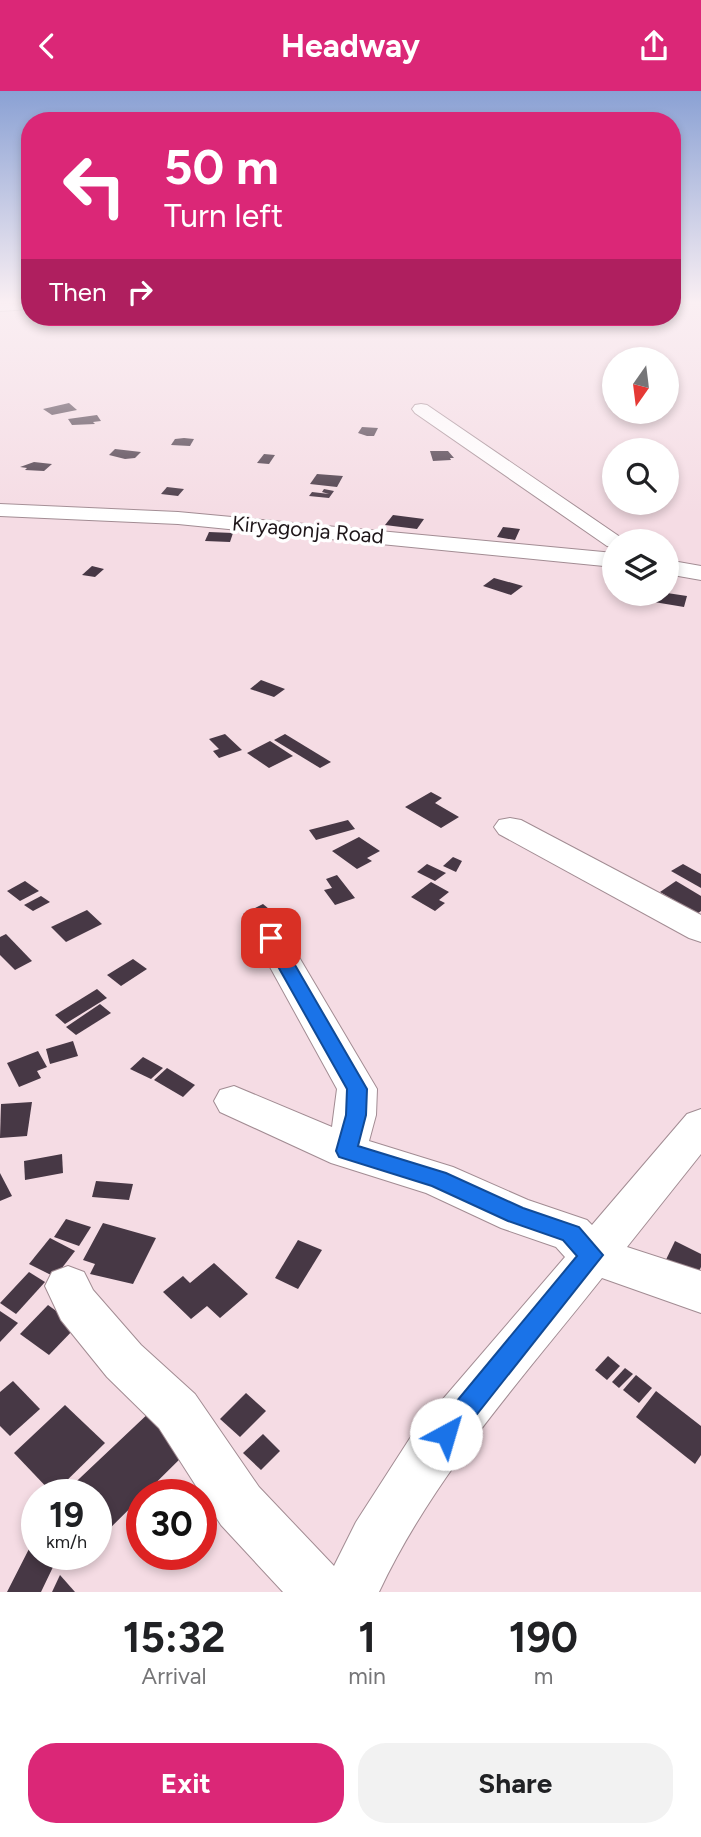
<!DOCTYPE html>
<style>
:root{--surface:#fff;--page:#f2f2f2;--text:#202124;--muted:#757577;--accent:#db2777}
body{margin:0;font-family:Figtree,sans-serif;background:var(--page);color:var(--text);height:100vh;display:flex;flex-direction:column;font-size:26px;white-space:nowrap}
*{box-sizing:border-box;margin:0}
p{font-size:23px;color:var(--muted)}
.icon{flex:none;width:38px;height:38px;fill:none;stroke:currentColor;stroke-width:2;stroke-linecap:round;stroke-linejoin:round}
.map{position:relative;height:1501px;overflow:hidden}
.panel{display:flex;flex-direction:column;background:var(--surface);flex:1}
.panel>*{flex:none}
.guide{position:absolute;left:21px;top:21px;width:660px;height:214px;border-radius:28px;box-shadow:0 4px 10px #0003;background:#db2777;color:#fff;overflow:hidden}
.needle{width:46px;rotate:194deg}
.tools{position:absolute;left:602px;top:256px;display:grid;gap:14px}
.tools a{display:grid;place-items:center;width:77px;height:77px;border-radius:50%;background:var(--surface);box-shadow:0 4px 10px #0003;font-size:35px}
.speed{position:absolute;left:21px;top:1388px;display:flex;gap:14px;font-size:35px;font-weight:700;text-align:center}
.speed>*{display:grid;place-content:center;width:91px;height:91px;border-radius:50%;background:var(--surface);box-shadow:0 4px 10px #0003;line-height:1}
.speed small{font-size:18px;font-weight:400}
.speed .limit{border:10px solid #d22;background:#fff;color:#111}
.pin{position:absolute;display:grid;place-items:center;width:60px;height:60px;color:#fff;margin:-30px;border-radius:14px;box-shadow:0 4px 10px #0006}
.me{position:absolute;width:77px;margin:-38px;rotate:39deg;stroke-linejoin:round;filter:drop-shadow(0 0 5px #0008)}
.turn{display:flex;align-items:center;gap:24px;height:147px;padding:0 28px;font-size:32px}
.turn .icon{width:91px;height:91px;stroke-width:2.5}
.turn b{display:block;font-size:49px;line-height:60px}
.then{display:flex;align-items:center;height:66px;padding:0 28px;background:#0003;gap:14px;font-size:26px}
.eta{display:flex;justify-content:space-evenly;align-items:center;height:119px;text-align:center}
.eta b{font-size:42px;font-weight:700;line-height:49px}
.primary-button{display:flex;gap:14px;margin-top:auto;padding:14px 28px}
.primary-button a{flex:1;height:80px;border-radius:28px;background:var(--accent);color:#fff;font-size:28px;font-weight:700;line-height:80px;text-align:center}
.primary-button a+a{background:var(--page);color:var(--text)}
header{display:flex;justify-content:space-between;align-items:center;height:91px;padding:0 28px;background:var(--accent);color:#fff;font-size:32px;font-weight:700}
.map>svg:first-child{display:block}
</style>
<header><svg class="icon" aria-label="back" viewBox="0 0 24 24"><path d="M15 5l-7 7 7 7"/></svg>Headway<svg class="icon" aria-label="share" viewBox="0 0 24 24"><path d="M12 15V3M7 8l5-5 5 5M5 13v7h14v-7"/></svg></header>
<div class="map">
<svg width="701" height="1501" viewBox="0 0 701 1501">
<rect width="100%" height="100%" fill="#f5dce4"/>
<g fill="#473845">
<path d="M69,312L77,319L52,324L43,318Z"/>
<path d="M97,324L101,330L93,331L95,333L72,334L68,328Z"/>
<path d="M362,336L378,337L374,345H367L358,342Z"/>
<path d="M184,347L194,348L190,355L171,354L175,348Z"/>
<path d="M115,358L141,361L135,367L125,368L109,364Z"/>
<path d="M430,360H448L454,367H450L451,369L433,370Z"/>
<path d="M264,363L275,364L269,373L257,372Z"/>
<path d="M34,371L52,373L44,380L25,379L27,377L20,376Z"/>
<path d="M317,383L343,385L337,396L310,393Z"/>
<path d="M167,396L184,398L178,405L161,403Z"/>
<path d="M324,398L334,400L329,407L309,405L312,401L329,403L322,401Z"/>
<path d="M393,424L424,428L417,438L385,434Z"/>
<path d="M503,436L520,438L515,449L497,446Z"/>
<path d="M209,441L233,442L230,451L205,450Z"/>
<path d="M92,475L104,478L95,486L82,484Z"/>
<path d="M494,487L523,495L511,504L483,495Z"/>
<path d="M657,502H667L687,505L684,516L654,511Z"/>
<path d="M261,589L285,598L274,606L250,598Z"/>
<path d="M225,643L242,659L219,667L213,660L219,658L209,648Z"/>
<path d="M285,643L331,671L320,677L274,649Z"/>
<path d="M270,650L293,665L269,677L247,662Z"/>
<path d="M431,701L442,707L435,712L459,726L441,737L405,716Z"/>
<path d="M348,729L355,738L316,749L309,739Z"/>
<path d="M359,746L380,760L367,767L372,770L357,778L332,760Z"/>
<path d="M453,766L462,770L456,781L443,775Z"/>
<path d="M427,773L446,782L435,790L417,781Z"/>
<path d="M683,773L701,783V797L671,780Z"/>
<path d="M337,784L355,807L335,814L324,799L332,797L326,788Z"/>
<path d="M25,790L39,800L20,810L7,800Z"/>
<path d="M676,790L701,805V820L697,823L660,801Z"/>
<path d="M431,791L449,801L439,809L445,812L435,820L411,806Z"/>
<path d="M41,805L50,811L33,820L24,814Z"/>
<path d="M263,813L286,832L267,843L243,823Z"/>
<path d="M87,819L102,833L66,851L51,836Z"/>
<path d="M6,843L32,870L15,879L0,864V846Z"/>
<path d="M133,868L147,878L121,895L107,884Z"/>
<path d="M97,898L107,907L65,933L55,924Z"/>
<path d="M100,913L111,922L76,944L66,936Z"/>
<path d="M73,950L78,965L50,973L46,958Z"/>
<path d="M38,960L47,976L37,980L41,987L19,996L7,972Z"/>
<path d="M143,966L163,977L151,988L130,978Z"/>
<path d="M167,977L195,994L183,1006L154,989Z"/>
<path d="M32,1011L27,1045L0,1047L1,1013Z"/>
<path d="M62,1063L63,1082L25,1089L24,1070Z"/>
<path d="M0,1082L12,1105L0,1110Z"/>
<path d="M96,1090L133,1093L129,1109L92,1106Z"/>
<path d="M66,1128L91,1136L79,1155L54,1146Z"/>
<path d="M103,1132L156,1147L133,1193L90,1183L95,1173L83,1169Z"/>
<path d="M50,1147L75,1160L55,1186L29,1173Z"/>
<path d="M298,1149L322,1159L298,1198L275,1187Z"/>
<path d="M675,1150L701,1163V1176L692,1195L661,1179Z"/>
<path d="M214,1172L248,1203L220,1227L207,1215L191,1228L163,1201L183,1185L190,1192Z"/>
<path d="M29,1181L45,1191L16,1223L0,1212Z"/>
<path d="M48,1214L77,1235L49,1264L20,1243Z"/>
<path d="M0,1220L18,1232L0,1251Z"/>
<path d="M608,1265L620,1275L607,1289L595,1279Z"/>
<path d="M625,1277L633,1283L619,1297L612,1291Z"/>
<path d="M636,1284L652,1297L639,1312L623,1299Z"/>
<path d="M13,1290L40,1318L10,1345L0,1335V1301Z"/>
<path d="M656,1300L701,1335V1364L695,1373L636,1326Z"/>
<path d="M246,1302L266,1320L240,1346L220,1328Z"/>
<path d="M65,1314L105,1352L53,1403L14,1362Z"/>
<path d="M152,1319L191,1357L96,1451V1404H62Z"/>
<path d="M263,1343L280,1360L261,1379L243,1362Z"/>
<path d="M31,1454L37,1463L53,1476L41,1501H7Z"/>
<path d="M60,1484L75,1501H52Z"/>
</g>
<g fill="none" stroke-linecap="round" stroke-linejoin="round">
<g stroke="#a28c93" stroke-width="2">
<g id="minor">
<path d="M0,213H30V218L0,220Z"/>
<path d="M421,313L427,314L626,450H614V456L607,455L415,322L412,318L415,314Z"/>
<path d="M0,413L178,421L614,462V476L178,433L0,425Z"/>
<path d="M667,469L701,475V489L667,483Z"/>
<path d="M510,727L521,729L701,824V851L689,847L499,743L494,736L499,729Z"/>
<path d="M271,835L283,839L377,998L376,1024L369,1050L453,1076L528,1109L587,1129L592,1134L687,1023L701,1018V1063L627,1156L701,1180V1222L602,1187C522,1288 434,1384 379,1501H283L221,1434L159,1337L107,1286L61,1229L45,1195L52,1181L68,1175L84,1181L93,1199L141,1254L195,1303L259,1396L334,1475L356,1431L412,1344L565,1166L556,1156L501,1137L426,1102L331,1072L220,1021L214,1010L220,999L234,995L332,1036L337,998L254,847L259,839Z"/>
</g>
</g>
<use href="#minor" fill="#fff" fill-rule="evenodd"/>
</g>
<linearGradient id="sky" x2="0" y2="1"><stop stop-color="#8aa1d4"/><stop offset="0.5" stop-color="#faeff3"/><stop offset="1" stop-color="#faeff3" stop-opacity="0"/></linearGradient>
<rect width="701" height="423" fill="url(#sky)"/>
<path fill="#1a73e8" stroke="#114b97" stroke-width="2" d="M271,841L277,843L367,998L366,1024L358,1055L446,1082L523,1117L579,1136L603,1164L455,1351L446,1355L437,1351L434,1343L437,1334L577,1165L563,1149L508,1130L432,1095L339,1066L336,1060L346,1024L347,998L262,847Z"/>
<g text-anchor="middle" stroke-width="7" stroke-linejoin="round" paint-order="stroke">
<g font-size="21" fill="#1d1518" stroke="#fff">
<text transform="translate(308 439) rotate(5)" y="7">Kiryagonja Road</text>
</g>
</g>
</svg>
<div class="tools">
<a><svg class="needle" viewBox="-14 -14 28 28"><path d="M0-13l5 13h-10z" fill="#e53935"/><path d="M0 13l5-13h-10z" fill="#757577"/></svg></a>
<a><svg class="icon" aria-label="search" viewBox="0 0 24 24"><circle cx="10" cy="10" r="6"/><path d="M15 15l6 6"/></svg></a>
<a><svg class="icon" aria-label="layers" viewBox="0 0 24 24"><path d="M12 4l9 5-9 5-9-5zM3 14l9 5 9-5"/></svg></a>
</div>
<div class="speed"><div>19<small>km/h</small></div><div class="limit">30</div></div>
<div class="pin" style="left:271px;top:847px;background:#d93025"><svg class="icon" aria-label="arrive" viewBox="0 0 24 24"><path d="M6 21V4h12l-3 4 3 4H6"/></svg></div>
<svg class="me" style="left:446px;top:1343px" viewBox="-20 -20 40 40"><circle r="19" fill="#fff"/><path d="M0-13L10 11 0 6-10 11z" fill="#1a73e8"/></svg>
<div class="guide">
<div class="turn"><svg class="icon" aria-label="left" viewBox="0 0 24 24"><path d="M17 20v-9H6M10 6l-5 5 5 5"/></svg><div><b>50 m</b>Turn left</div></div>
<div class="then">Then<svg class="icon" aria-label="right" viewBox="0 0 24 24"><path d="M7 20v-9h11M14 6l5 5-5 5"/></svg></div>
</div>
</div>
<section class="panel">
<div class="eta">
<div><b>15:32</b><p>Arrival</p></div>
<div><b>1</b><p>min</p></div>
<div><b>190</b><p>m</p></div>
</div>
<div class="primary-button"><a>Exit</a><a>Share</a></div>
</section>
